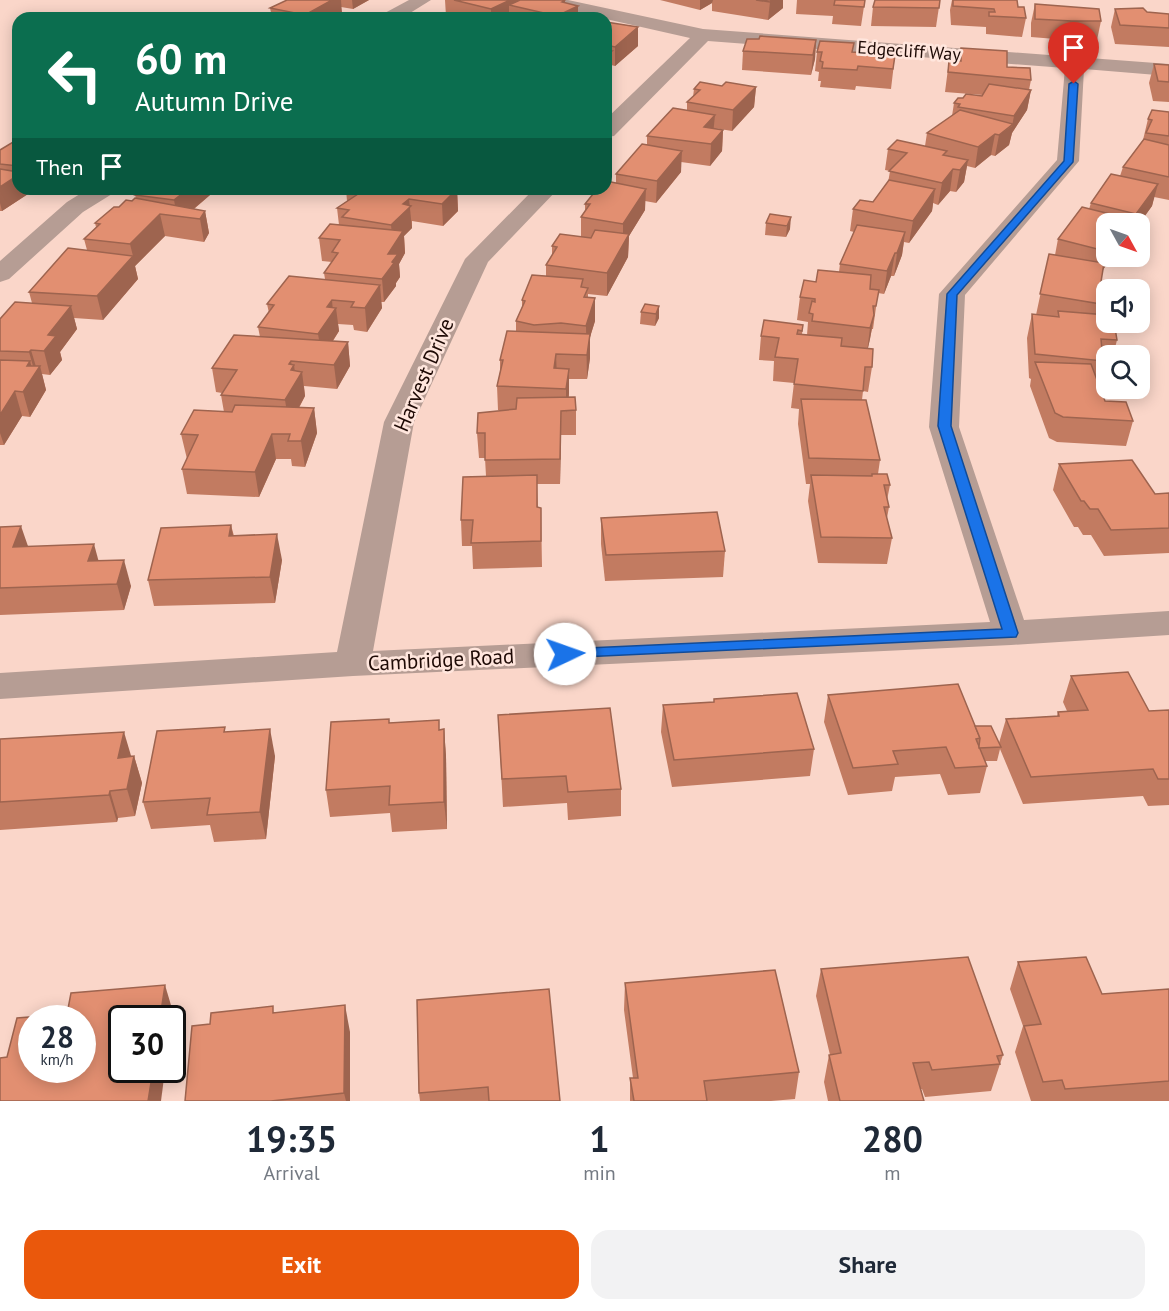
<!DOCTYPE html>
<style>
:root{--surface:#fff;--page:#f2f2f3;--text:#1f2937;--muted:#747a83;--accent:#ea580c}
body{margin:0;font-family:"PT Sans",sans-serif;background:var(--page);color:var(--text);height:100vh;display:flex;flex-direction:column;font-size:22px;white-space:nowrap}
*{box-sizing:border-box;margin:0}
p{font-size:20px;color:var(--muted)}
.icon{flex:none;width:33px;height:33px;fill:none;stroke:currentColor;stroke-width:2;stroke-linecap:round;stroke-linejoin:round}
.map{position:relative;height:1101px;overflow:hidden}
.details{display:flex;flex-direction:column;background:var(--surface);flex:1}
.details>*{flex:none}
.hud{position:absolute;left:12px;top:12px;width:600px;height:183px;border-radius:18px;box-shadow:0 3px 15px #0003;background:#0b6e4f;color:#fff;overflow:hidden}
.needle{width:39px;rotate:130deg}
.controls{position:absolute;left:1096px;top:213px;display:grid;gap:12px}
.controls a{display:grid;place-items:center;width:54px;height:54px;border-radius:12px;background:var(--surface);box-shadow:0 3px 15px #0003;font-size:30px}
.speed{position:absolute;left:18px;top:1005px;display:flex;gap:12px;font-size:30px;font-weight:700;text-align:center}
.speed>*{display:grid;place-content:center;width:78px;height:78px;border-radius:50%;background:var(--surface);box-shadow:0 3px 15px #0003;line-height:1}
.speed small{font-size:15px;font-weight:400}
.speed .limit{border:3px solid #111;border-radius:9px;background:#fff;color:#111}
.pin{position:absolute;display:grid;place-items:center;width:51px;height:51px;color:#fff;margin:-62px -26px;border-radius:50% 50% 50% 0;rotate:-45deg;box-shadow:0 0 6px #0007}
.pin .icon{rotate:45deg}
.me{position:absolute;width:66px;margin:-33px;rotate:87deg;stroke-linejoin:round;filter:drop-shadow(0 0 4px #0008)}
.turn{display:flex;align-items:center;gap:21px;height:126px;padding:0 24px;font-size:27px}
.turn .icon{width:78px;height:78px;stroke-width:2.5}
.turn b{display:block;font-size:42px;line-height:51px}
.then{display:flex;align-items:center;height:57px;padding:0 24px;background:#0003;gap:12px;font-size:22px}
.eta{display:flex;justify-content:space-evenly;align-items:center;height:102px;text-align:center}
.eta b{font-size:36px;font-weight:600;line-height:42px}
.button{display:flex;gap:12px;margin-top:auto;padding:12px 24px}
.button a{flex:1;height:69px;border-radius:18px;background:var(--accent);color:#fff;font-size:24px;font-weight:600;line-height:69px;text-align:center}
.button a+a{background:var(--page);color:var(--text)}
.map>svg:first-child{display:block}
</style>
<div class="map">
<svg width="1169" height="1101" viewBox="0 0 1169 1101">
<rect width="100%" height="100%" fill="#fad6c9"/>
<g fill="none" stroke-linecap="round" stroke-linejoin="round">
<g fill="#b69d94" fill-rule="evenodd">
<path d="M409,0H431L402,18H380L383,14Z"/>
<path d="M535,0H568L703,29L1169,64V76L1084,69L1079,161L965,295L959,427L1024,620L1169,611V635L1011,645L353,676L0,699V673L337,652L384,422L465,259L534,189H558L488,262L414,422L373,651L990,622L929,427L939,294L1057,160L1065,68L708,41L614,136L606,137V119L690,38L544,5L538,4Z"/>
<path d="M88,189H115L112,194L83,212L9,279L0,282V261L67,202Z"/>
</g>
</g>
<g fill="#c27b61">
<path d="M287,0H369L353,9L341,7L342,14L334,18H249L272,17L270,8Z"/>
<path d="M445,0H565V3L578,6V18H454L446,16Z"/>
<path d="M660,0H783V8L768,20L712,11V3L700,10Z"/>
<path d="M797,0H865L861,26L832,24L833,16L796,14Z"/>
<path d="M940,0L936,27L871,26L873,7Z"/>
<path d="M952,0H1017L1018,7L1026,18L1022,37L986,34V27L951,25L950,10Z"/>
<path d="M1035,4L1101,21L1097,40H1068L1031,37V23Z"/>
<path d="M1115,9L1169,14V47L1115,44L1111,27Z"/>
<path d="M606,22L638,46L615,66L611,65V71L606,76Z"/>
<path d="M816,40L815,59L811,75L742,70L743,51Z"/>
<path d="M961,48L1007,67L1031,80L1029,90H1031L1027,110L1012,133L1009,145L995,156L991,155L975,168L967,166L964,182L956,192L950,191L938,205L933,203L932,211L909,243L904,242L902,255L894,276H891L884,294L878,293L873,329H872L868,348L872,367L868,392L863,391L862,400L880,460L878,474L890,485L887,500L889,507L887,518L892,538L887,564L818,563L808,501L810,484H806L798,424L799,409L791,408L794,383L773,381L774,361L759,360L761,336L803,325L802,334L807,335L808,322L797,320L800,297L816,282L839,272L840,264L854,232L850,231L853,209L873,202L888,183L890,171L885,170L888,149L925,146L927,133L952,116L954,103L963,98L982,96L983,95L945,92L949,61H959Z"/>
<path d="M817,52H853L895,55L891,89L856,86L855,90L820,87L821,81H818L819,72L815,71Z"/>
<path d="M1154,64L1169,65V102L1153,101L1149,83Z"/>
<path d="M722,86L756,87L754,107L732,131L714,128L723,130L722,151L710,166L681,162V172L656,203L645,201V210L629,236L628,257L607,296L588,294V297L595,321L590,337V358L587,379H569V397L576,410V435H561L560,484H537L538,507L541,508L542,567L473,569L472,546H462L461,520L486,476L485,458H479L477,433L504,410H498L497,386L500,372V360L516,331V321L522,307V300L546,276V265L552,255V246L581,236V217L585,211V204L616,183V174L647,145V136L687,110V102L693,97L694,89Z"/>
<path d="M1169,112V200L1154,197L1152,206L1139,224H1107V256H1113L1103,269L1100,288L1107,290V322L1117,340L1113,356H1107V364H1103L1098,382L1105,401L1133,421L1126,446L1057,442L1049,438L1030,386L1031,379L1029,378L1027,338L1032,314L1036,315L1049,254L1055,255L1058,239L1089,209L1091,203L1120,176L1123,167L1143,140L1148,119Z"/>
<path d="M18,139V189L28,194L2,211H0V150Z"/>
<path d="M142,189H217L194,209L205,211L209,233L204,242L165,236L135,266L138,279L103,320L74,318L77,329L60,352L62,360L50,375L42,374L46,390L30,417L22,416L4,445H0V319L32,303L29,292L87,250L84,239L96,227L95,223L119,207L136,198L135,195Z"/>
<path d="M346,189H457L458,211L443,226L412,221V228L404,236L405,253L399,264L400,277L396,283V286L384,302H381L382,308L367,332L354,330L353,325L338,324L339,331L333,341L348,342L350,366L337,389L304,386L305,396L299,408H314L317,433L305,467L292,466L291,459H276L259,497L187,494L182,469L187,459L181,434L224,412L221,395L222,393L216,392L212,368L260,337L258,327L269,313L267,304L325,279L324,273L332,262L322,261L319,238L339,225L337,208L347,201Z"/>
<path d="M770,214L790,229L786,237L765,235L766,223Z"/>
<path d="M659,306V318L655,326L640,324L641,312Z"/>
<path d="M1059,464L1155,494L1169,493V553L1104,556L1091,535H1083L1078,527H1074L1053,490Z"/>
<path d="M601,518L725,551L723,577L605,581L601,544Z"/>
<path d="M231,525L234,536L282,560L275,603L154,606L148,580Z"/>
<path d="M0,527L28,546L98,561L131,586L124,610L0,615Z"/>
<path d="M1071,676L1149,711L1169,710V805L1148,806L1143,796L1023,804L1000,749L997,761H985L987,766L980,793L948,795L940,774L895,777L892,791L848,795L824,722L828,695L975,726L999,743L1006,719L1057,716L1058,712L1067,711L1063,702Z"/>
<path d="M714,699L814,749L810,776L672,787L661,732L663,705L714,702Z"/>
<path d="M498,715L621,789V816L568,820L567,803L503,807Z"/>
<path d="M439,720V730L444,729L446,756L447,829L392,832L390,813L330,817L326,790L389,723Z"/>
<path d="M226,732L275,756L266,839L214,842L210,825L151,829L143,802Z"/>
<path d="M0,739L134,756L142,783L135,816L118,818L117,822L0,830Z"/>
<path d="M1018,962L1102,994L1169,989V1101H1031L1015,1052L1023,1026L1010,989Z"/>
<path d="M821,969L1003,1055L991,1091L925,1097L922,1089H921L924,1101H828L824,1082L829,1055H830L816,996Z"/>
<path d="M625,983L799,1072L795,1099L771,1101H630V1078H633L624,1010Z"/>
<path d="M417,1000L560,1101H420L419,1093Z"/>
<path d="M274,1012L350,1032V1101H185L210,1024Z"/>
</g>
<g fill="#9e644f">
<path d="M332,0H341L342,14L334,18H306L305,15Z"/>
<path d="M352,0H369L353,9Z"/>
<path d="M510,0H528L509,5V18H491V9Z"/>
<path d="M565,0V12L578,6V18H557L562,2Z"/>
<path d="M700,0H713L712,3L700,10Z"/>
<path d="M772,0H783V8L768,20L770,2Z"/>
<path d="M638,27V46L615,66V47Z"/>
<path d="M816,40L815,59L811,75L813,55Z"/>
<path d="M612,51L611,71L606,76V56Z"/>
<path d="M756,87L754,107L732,131L733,110Z"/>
<path d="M1031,90L1027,110L1012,133L1009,145L995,156L999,135L1012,126L1014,116Z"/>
<path d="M715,115L713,135L704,127Z"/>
<path d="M723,130L722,151L710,166L711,144Z"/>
<path d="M995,134L991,155L975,168L978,147Z"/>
<path d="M682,151L681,172L656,203L657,181Z"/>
<path d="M968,160L964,182L956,192L960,170Z"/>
<path d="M953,169L950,191L938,205L942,183Z"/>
<path d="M18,175V189H27L28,194L2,211L0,203V187Z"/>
<path d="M1158,184L1152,206L1139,224H1133L1136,214Z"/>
<path d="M188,189H217L184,217L177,216L174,200Z"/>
<path d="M457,189L458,211L443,226L442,204Z"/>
<path d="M646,189L645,210L629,236L628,257L607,296V273L623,245V224Z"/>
<path d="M935,189L932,211L909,243L913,221Z"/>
<path d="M409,199L412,228L404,236L405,253L399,264L400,277L396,283V286L384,302L382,279L388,254L393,247L391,225L403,204Z"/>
<path d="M205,211L209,233L204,242L200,219Z"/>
<path d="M160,214L165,236L135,266L138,279L103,320L97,296L133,256L130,244Z"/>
<path d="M791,217L790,229L786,237L787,226Z"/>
<path d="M905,232L902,255L894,276L897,253Z"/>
<path d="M1107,249V256H1113L1100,274L1105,251Z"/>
<path d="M895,253L891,276L884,294L887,271Z"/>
<path d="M380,285L382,308L367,332L365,308Z"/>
<path d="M595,298V321L590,337V358L587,379L586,326Z"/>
<path d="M332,300L333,312L336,308L339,331L322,357L318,334L327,307Z"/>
<path d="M71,306L77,329L60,352L62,360L50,375L44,351L48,335Z"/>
<path d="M659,306V318L655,326L656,314Z"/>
<path d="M874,315L870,339L867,352L870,328Z"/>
<path d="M348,342L350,366L337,389L334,365Z"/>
<path d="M31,350L37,370L40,366L46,390L30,417L23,392L27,366L30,361L34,375L35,373L29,352Z"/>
<path d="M556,354L557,378L554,368Z"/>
<path d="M291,361L292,368L294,365L296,381L302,372L305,396L289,425L285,400L289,364Z"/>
<path d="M569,369V393L566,413V389Z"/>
<path d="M15,391L22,416L4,445L0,433V415Z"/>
<path d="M314,408L317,433L305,467L301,441Z"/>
<path d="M561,411V435L560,484V459Z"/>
<path d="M272,434L276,459L259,497L255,472Z"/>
<path d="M231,525L236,551L229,536Z"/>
<path d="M21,526L30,552L13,547Z"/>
<path d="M277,534L282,560L275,603L270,577Z"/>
<path d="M94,544L101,570L88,561Z"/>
<path d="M124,560L131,586L124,610L117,584Z"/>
<path d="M270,729L275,756L266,839L260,812Z"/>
<path d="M444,729L446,756L447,829L444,802Z"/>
<path d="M124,732L132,759L118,758Z"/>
<path d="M134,756L142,783L135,816L127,789Z"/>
<path d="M110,791L118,818L117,822L109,795Z"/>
<path d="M165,985L173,1012L172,1019L160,1018Z"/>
<path d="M345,1005L350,1032V1101H346L344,1093Z"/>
<path d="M153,1070H165L161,1101H148Z"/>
</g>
<g fill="#e28f71" stroke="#9e644f" stroke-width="1.5" fill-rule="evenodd">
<path d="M287,0H332L305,15L270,8Z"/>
<path d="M454,0H510L491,9Z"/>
<path d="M520,0H565L562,2L578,6L557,16L509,5Z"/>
<path d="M756,0H772L770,2Z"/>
<path d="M835,0H865L864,7L834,5Z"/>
<path d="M875,0H940L939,8L873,7Z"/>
<path d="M953,0H1017L1018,7H1024L1026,18L989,16V12H995L994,9L953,6Z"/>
<path d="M1035,4L1099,9L1101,21H1072L1035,19Z"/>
<path d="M1143,8L1147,12L1169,14V28L1120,25L1115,9Z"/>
<path d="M257,14L277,18H249Z"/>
<path d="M420,14L443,18H414Z"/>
<path d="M606,22L638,27L615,47L606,45Z"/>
<path d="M760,36L816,40L813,55L743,51L747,39H759Z"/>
<path d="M820,41L854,43L852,52L895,55L893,69L858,66L857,70L822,68L823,62L820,61L822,52H817Z"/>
<path d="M961,48L1007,51V67L1030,68L1031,80L948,72L949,61H961Z"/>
<path d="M606,51H612L606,56Z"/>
<path d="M1154,64L1169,65V82L1158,81Z"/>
<path d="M700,82L722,86L726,82L756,87L733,110L687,102L700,90L694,89Z"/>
<path d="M989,84L1031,90L1014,116L958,107L960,104L954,103L958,98H963L966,94L982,96Z"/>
<path d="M673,108L715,115L704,127L723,130L711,144L647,136Z"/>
<path d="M960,110L1013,124L999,135L995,134L978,147L927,133Z"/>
<path d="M1152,110L1169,112V136L1146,133L1152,120L1148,119Z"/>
<path d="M18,139V166L0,164V150Z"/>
<path d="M1144,139L1169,145V177L1123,167Z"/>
<path d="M897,140L947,151L943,155L968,160L960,170L953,169L942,183L889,171L907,153L888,149Z"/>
<path d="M642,144L682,151L657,181L616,174Z"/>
<path d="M0,169L18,172V175L0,187Z"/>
<path d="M1111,174L1158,184L1136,214L1091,203Z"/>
<path d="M889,180L935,189L913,221L853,209L860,200L873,202Z"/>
<path d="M606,181L646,189L623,224L581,217L590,204H585L597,189H606Z"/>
<path d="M142,189H188L174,200L135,195Z"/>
<path d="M361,189H457L442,204L409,199L403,204L411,206L391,225L342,217L349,210L337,208L364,190Z"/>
<path d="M135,198L205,211L200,219L160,214L130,244L84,239L100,224L95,223L114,207H119L126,200L132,201Z"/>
<path d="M1082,207L1130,219L1127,224H1107V249L1105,251L1058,239Z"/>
<path d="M770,214L791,217L787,226L766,223Z"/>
<path d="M330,224L403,231L388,254H398L392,262L394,263L382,279L324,273L338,253L332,252L340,240L319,238Z"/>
<path d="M857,225L905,232L897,253H895L887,271L840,264Z"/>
<path d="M595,230L629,234L607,273L546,265L557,247L552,246L560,234L591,238Z"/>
<path d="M68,248L133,256L97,296L29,292Z"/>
<path d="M1049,254L1104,263L1100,288L1111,290H1107V305L1040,294Z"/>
<path d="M818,270L871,275L870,289L879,290L876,306H873L874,315L870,328L812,321L813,314L809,313L812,301L815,302V299L800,297L804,280L816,282Z"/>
<path d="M532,275L583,279L581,287L588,288L584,297L595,298L586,326L561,323L534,325L516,321L525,301L522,300Z"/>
<path d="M289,276L380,285L365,308L351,307L354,302L332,300L327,307L336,308L318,334L258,327L274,305L267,304Z"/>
<path d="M15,302L71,306L48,335L56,336L44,351L31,350L29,352L0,351V319Z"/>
<path d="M645,304L659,306L656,314L641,312Z"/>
<path d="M1058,311L1107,315V322H1114L1117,340L1101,339L1103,361L1035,354L1032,314L1059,317Z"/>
<path d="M764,320L803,325L802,331L798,330L797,334L842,338L841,346L873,349L872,367H865L863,391L794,384L798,359L775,357L779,338L761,336Z"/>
<path d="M507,331L590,334L587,355L556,354L554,368L569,369L566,389L497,386L503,360H500Z"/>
<path d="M234,335L348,342L334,365L291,361L289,364L294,365L291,370L302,372L285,400L221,395L237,370L212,368Z"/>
<path d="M0,360L30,361L27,366H40L23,392L15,391L0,415Z"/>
<path d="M1035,362L1091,364L1105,401L1126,402L1133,421L1063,417L1055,413Z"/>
<path d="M575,397L576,410L561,411L560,459L485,460V433H477L478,413L516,409L517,398Z"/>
<path d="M801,399L866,400L880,460L809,458Z"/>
<path d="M235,405L314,408L301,441H288L290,434H272L255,472L182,469L198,435L181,434L194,410L232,412Z"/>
<path d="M1132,460L1155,494L1169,493V528L1111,530L1098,509H1090L1084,501H1081L1059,464Z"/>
<path d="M872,474H887L890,485H884L889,507H884L892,538L821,537L811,475L872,476Z"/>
<path d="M537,475V507L541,508V541L471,543L473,520H461L463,477Z"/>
<path d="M717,512L725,551L606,555L601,518Z"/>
<path d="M231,525L229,536L277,534L270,577L148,580L161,528Z"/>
<path d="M21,526L13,547L94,544L88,561L124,560L117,584L0,588V527Z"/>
<path d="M1128,672L1149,711L1169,710V779H1158L1153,769L1031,777L1006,719L1059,716L1058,712L1088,710L1071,676Z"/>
<path d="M958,684L980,738L976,739L987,766L955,768L946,747L893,751L898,764L853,768L828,695Z"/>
<path d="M797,693L814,749L674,760L663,705L714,702V699Z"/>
<path d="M610,708L621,789L568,792L566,776L502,779L498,715Z"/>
<path d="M389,719V723L439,720V730L444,729V802L389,805L390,786L326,790L331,722Z"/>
<path d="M975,726H991L1001,747L979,748V746L980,738Z"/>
<path d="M225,727L224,732L270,729L260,812L207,815L210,798L143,802L157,731Z"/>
<path d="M124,732L118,758L134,756L127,789L110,791L109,795L0,802V739Z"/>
<path d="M968,957L1003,1055L997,1056L1000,1064L932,1070L929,1062L913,1063L924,1101H840L829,1055L841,1053L821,969Z"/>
<path d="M1086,957L1102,994L1169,989V1081L1065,1089L1062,1080L1043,1082L1024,1026L1041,1024L1018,962Z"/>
<path d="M775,970L799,1072L704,1081L707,1101H634L630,1078H638L625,983Z"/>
<path d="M165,985L160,1018H122V1070H153L148,1101H0V1058L7,1057L17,1018L67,1014L71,993ZM32,1018H82V1070H32Z"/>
<path d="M549,989L560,1101H489L488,1087L419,1093L417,1000Z"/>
<path d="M345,1005L344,1093L271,1101H185L192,1026L210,1024L211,1013L273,1006V1013Z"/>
</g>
<path fill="#1a73e8" stroke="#114b97" stroke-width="1.5" d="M1074,81L1078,84L1073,162L957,295L951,426L1018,633L1016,637L560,658L557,654L565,649L1002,629L938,426L947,294L1064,161L1069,84Z"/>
<g text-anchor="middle" stroke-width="5" stroke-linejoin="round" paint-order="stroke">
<g font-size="18" fill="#1e0a05" stroke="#ffe6dd">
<text transform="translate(909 51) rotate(4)" y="6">Edgecliff Way</text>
</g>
<g font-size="21" fill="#1e0a05" stroke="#ffe6dd">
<text transform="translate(424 375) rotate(-67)" y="7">Harvest Drive</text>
<text transform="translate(441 660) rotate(-3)" y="7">Cambridge Road</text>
</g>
</g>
</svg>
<div class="controls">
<a><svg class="needle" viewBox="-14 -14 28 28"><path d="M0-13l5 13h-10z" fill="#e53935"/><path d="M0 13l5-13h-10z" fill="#747a83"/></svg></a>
<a><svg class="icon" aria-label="sound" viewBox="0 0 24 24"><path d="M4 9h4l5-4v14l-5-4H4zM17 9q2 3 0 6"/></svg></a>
<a><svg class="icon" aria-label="search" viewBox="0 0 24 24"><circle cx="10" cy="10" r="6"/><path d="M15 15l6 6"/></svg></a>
</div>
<div class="speed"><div>28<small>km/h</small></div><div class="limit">30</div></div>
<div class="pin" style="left:1074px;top:84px;background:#d93025"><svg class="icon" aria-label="arrive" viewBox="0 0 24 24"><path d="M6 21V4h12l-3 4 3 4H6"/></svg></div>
<svg class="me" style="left:565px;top:654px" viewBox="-20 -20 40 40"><circle r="19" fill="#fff"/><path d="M0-13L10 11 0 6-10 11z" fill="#1a73e8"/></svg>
<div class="hud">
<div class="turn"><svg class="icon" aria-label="left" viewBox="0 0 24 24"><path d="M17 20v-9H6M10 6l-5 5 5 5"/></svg><div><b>60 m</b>Autumn Drive</div></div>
<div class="then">Then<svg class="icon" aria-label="arrive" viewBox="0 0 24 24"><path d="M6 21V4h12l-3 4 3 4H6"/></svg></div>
</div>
</div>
<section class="details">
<div class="eta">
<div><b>19:35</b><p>Arrival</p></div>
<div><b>1</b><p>min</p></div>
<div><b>280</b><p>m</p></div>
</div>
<div class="button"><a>Exit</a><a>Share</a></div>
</section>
